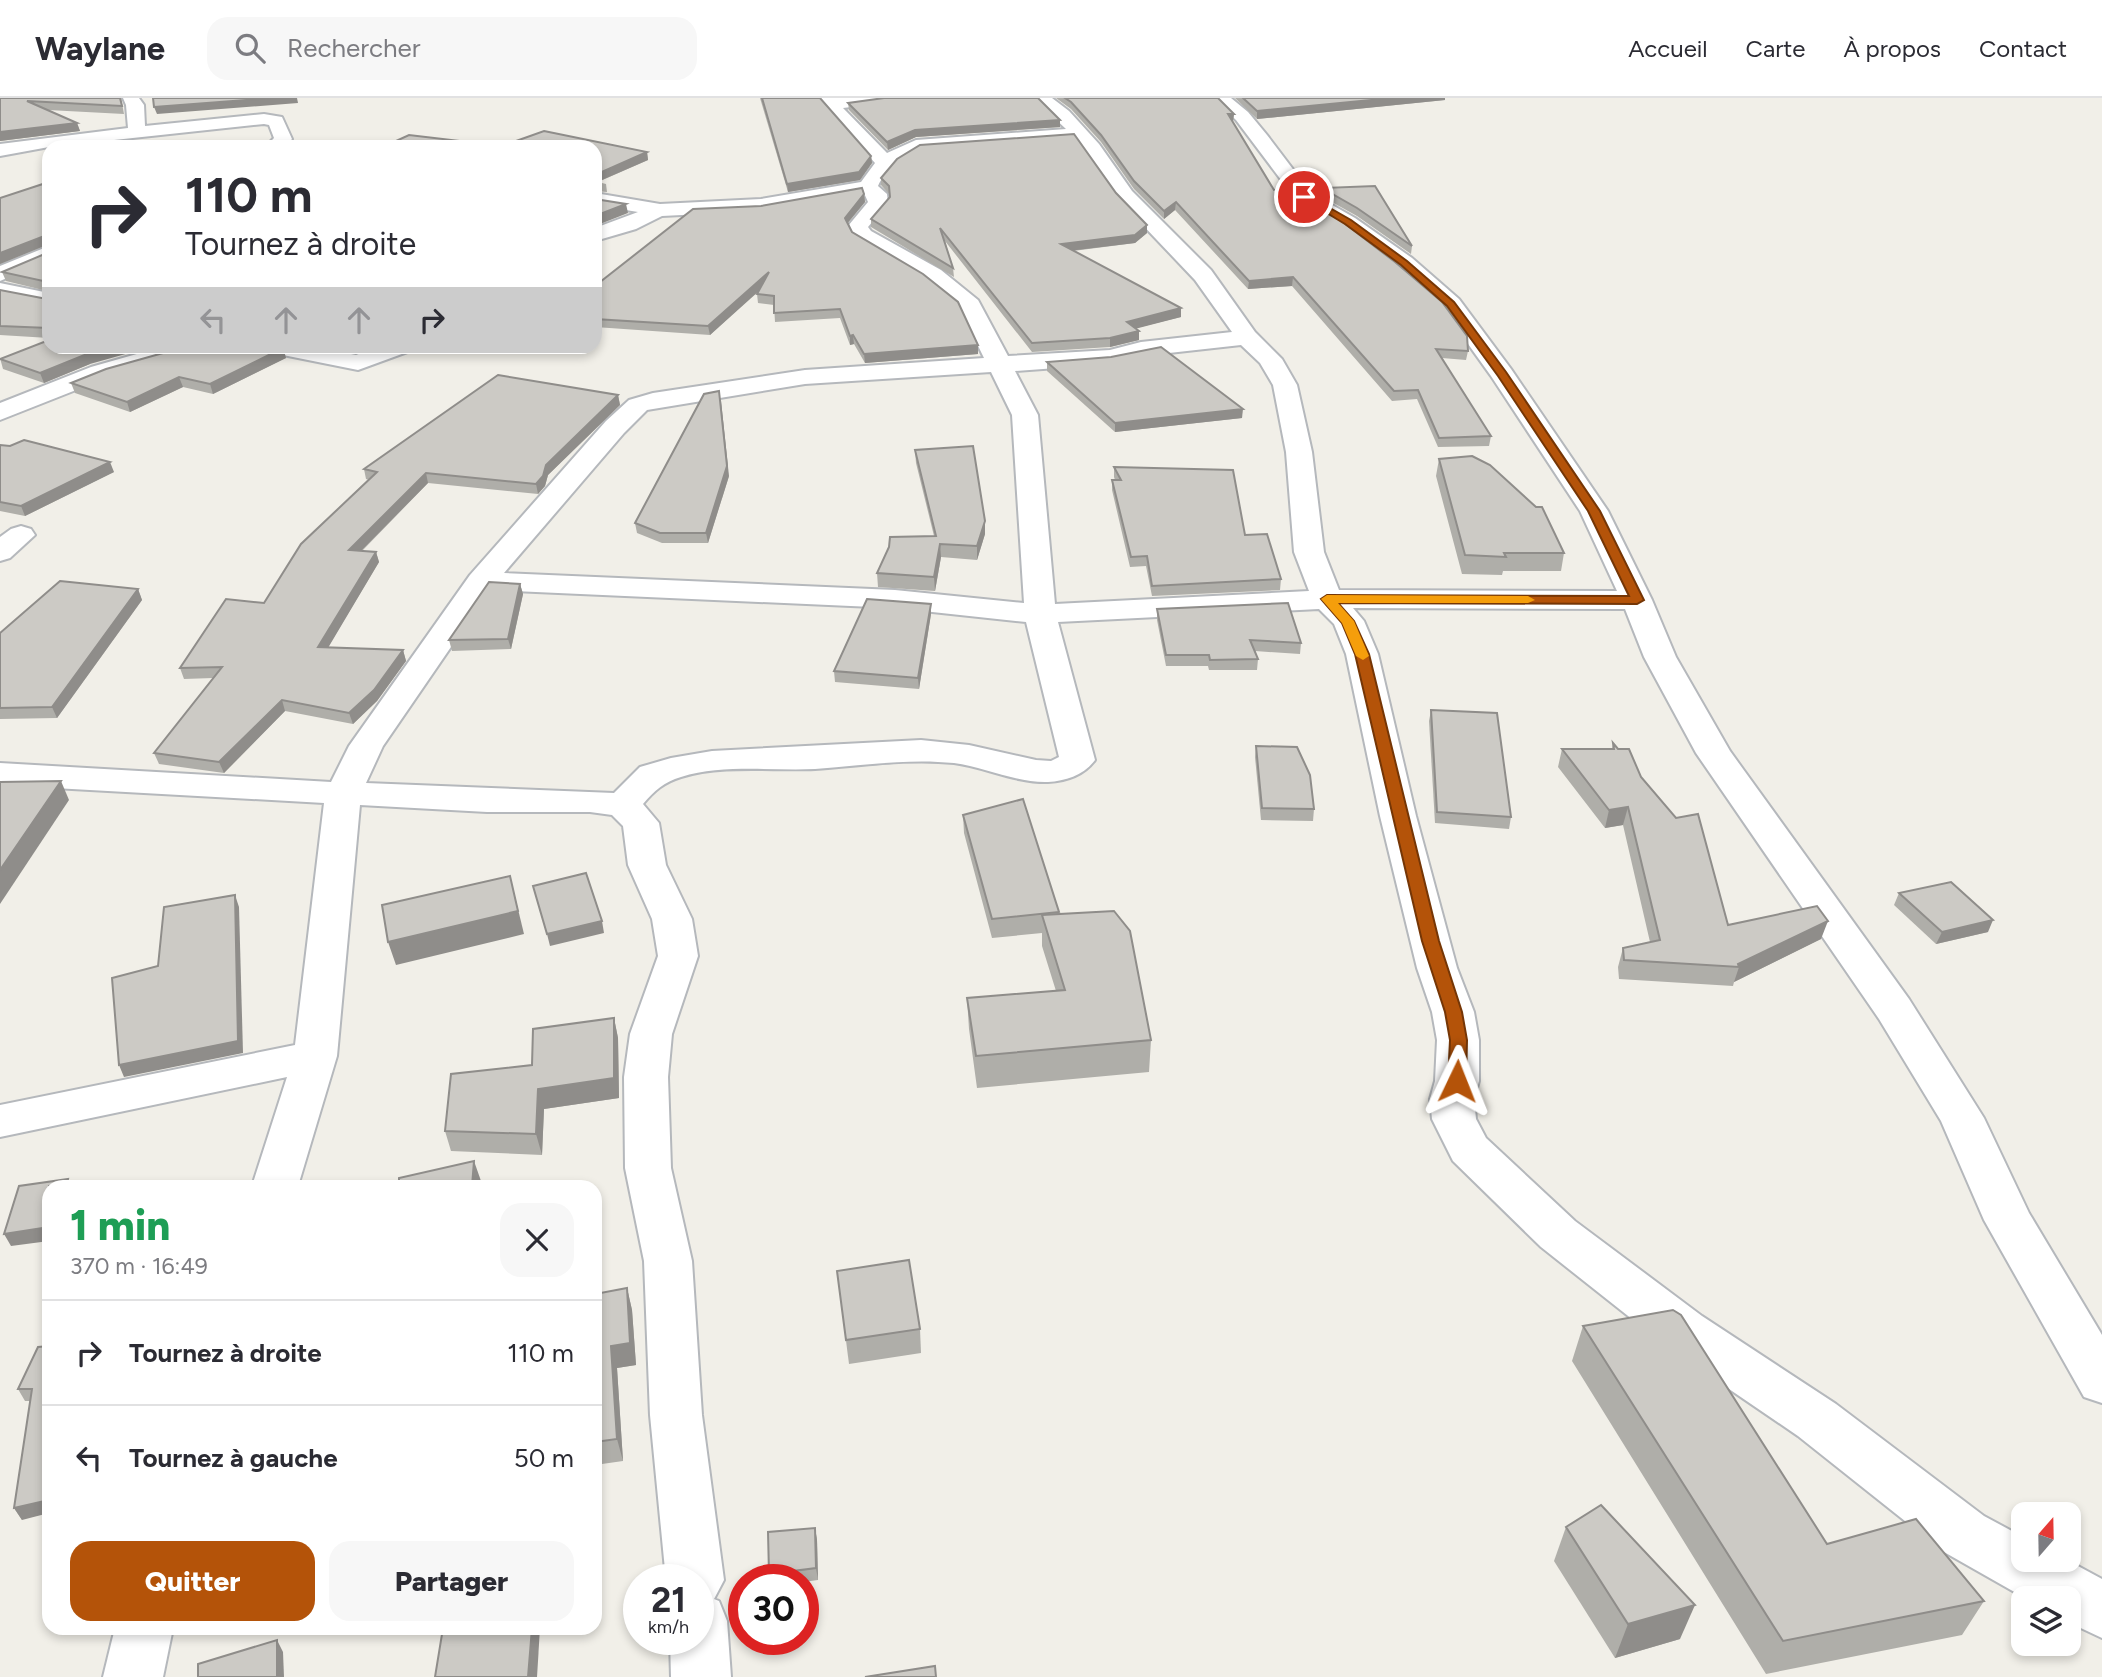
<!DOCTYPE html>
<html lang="fr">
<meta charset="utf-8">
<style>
:root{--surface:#fff;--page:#f7f7f7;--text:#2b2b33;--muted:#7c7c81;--line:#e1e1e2;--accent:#b45309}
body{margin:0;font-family:Figtree,sans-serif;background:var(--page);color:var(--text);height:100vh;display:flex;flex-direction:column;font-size:26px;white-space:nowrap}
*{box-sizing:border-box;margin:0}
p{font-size:23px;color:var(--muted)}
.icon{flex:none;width:38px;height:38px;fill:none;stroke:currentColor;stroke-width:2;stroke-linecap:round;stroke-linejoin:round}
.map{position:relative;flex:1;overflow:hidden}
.drawer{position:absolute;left:42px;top:1082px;width:560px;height:455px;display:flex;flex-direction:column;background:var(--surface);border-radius:21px;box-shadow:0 4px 10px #0003}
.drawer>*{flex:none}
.hud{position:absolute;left:42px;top:42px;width:560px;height:214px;border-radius:21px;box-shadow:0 4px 10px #0003;background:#fff;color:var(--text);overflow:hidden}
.needle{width:46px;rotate:20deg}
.fabs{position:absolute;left:2011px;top:1404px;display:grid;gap:14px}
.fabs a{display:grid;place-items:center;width:70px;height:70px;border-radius:14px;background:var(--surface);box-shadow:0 4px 10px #0003;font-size:35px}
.speed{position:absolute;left:623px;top:1466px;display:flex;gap:14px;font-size:35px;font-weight:700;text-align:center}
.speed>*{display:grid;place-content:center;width:91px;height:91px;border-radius:50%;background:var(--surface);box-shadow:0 4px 10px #0003;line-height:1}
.speed small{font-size:18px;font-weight:400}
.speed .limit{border:10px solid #d22;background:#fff;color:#111}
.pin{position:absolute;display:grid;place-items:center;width:60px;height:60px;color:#fff;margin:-30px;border:4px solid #fff;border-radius:50%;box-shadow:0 2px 7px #0007}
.me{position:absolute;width:77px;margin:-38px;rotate:2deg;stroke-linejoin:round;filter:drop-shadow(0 0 5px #0008)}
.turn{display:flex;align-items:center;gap:24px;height:147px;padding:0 28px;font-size:32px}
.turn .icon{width:91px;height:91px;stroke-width:2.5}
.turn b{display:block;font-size:49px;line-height:60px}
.lanes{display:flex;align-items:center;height:66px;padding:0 28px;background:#0003;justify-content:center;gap:35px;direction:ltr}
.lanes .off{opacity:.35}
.round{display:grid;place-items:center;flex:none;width:74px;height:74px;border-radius:21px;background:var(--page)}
.overview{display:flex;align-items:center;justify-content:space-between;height:119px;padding:0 28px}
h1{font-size:42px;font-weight:800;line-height:52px;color:#1e9e55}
.action{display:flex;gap:14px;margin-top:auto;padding:14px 28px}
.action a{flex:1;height:80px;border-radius:21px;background:var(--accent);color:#fff;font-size:28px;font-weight:800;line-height:80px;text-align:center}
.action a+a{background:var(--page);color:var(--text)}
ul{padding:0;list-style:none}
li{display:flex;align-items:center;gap:21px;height:105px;padding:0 28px;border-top:2px solid var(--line)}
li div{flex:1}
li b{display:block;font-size:26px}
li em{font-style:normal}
header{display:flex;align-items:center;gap:42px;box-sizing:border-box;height:98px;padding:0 35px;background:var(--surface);border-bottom:2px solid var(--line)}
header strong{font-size:33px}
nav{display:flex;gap:38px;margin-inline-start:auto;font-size:24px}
.search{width:490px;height:63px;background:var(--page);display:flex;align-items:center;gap:18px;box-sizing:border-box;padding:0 24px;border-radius:21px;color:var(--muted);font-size:26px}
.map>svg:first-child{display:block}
</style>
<header>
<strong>Waylane</strong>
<div class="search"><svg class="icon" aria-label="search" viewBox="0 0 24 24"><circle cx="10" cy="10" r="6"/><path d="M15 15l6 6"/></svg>Rechercher</div>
<nav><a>Accueil</a><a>Carte</a><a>À propos</a><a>Contact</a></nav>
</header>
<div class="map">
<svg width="2102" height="1579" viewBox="0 0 2102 1579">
<rect width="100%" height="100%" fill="#f1efe8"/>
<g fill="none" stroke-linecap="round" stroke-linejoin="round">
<g stroke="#b5b8bc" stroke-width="4">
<g id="minor">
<path d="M123,0H139L144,7L145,28L264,16L282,19L292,41L285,49H265L274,40L269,27L264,26L49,49L0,58V46L128,30L126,7Z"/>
<path d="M820,0H892L884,5L843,10L887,55L916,42L1066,31L1033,0H1052L1069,13L1099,46L1132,93L1211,172L1255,234L1282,261L1297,287L1312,354L1324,454L1339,492L1617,493L1580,413L1491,278L1443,211L1396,170L1341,128L1297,103L1236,22L1213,0H1231L1248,14L1267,37L1311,95L1355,120L1412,160L1459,201L1511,271L1608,413L1652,502L1676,559L1730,653L1909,901L1984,1020L2029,1115L2102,1237V1305L2084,1299L1984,1122L1941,1023L1879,921L1696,655L1644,559L1625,511L1353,510L1364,523L1378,556L1416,718L1457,870L1474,914L1479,942V983L1474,1001L1476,1021L1486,1040L1575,1123L1702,1218L1836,1306L1984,1418L2023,1439V1461H2065L2102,1481V1540L2068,1524V1500H2025L1944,1454L1798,1338L1666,1248L1541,1149L1453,1063L1432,1021L1430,1001L1435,983L1437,942L1432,914L1417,870L1380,718L1346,556L1334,526L1319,511L1058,524L1095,662C1084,677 1066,683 1048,684C1016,685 985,669 954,665C907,660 861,668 815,671C771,673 723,666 681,679C664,684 654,693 643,706L659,725L666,767L692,821L698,858L672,936L668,979L671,1070L692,1163L702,1317L724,1482L714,1501L719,1503L727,1523L731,1579H671L670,1542H698V1482H666L650,1317L644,1163L625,1070L624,979L630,936L658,858L652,821L628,767L623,728L612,717L590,714H487L360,707L337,958L298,1088H252L287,979L0,1039V1007L295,947L324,705L0,687V665L331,684L349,648L470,477L606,323L629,302L653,295L805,272L984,260L960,211L925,182L855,141L848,128L868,104L864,95L761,113L662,118L636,131L595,143V130L638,114L595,107V95L660,106L761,101L861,84L875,65L824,8L826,6ZM1075,41L1118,101L1195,182L1232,234L1141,244L1110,252L1008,258L978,202L941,172L871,133L868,129L888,105L887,96L878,88C886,70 903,61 920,52ZM1241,247L1260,265L1273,287L1286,354L1294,454L1309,493L1055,506L1038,317L1015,273L1111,266L1142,258ZM991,274L1012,317L1024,505L895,492L504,475L624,335L647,312L805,286ZM490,492L895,510L1026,524L1059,659L1051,663L1036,662L969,647L921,642L712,653L671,660L640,669L614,695L366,685L383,648Z"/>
<path d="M49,148V162L0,183V168Z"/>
<path d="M0,185L49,195V209L0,199Z"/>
<path d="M165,248H205L201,253L109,279L0,322V305L91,269Z"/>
<path d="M261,248H311L356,257L379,248H414L410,253L358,272L273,255L265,253Z"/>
<path d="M21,428L31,431L35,437L10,460L0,463V439L11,431Z"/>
<path d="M115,1530H173L163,1579H103Z"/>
</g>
</g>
<use href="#minor" fill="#fff" fill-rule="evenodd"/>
</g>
<g fill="#afaea9">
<path d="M0,0H121L124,16L48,12L77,25L80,33L0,43Z"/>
<path d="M760,0H820L871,58L872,65L860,82L788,94Z"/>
<path d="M1056,0H1218L1234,16L1233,23H1232L1274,92L1296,97L1468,253L1466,262L1442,260L1491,338L1489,348L1438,349L1417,301L1392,303L1292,188L1248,191L1175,112L1164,121L1134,91L1101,44L1071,11Z"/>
<path d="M1235,0H1445V2L1257,21Z"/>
<path d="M848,5L1060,22V29L916,39L888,52L849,12Z"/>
<path d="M544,33L647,54L648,62L598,84L606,86L607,94L595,93V49H383L409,37L502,48Z"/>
<path d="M881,80L1116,95L1147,135L1135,145L1073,153L1181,210V219L1136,230L1139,242L1110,249L1032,254L945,143L953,170L954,179L871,129V121L890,99L889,96L881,87Z"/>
<path d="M49,84V240L0,237V192L47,201V193L6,183L2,174L47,155V147L0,166V100Z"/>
<path d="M1375,88L1412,148L1411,156L1357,118L1321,98L1322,90Z"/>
<path d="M864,96L865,104L848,125L852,134L978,247V256L865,265L854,246L850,247L840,220L775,224L774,207L758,205L757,196L759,192L710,237L595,229V188L761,108Z"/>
<path d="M283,250L286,260L213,296L183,289L130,314L75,295L71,285Z"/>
<path d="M0,260L90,266L44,285L3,271Z"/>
<path d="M1047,264L1242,320L1115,334L1047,273Z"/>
<path d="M618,297L620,307L548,377L545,388L538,396L428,385L362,453L376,454L379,464L328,549L403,552L406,563L377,603L353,626L285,613L224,675L159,666L154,655L213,580L184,581L180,570L264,505L369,382L366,381L364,371Z"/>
<path d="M0,347L114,374L25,418L0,413Z"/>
<path d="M915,352L985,423V436L977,462L941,459L935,493L878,489L877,475L934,438L916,365Z"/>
<path d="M1439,361L1564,455L1561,473H1503L1502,477L1462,476L1436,378Z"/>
<path d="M1114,369L1245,437L1281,481L1280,492L1152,498L1146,468L1130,469L1112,392V382H1115L1114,379Z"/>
<path d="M729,378L708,445H662L637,435L635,425Z"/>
<path d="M520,486L523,496L511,551L452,553L449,542Z"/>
<path d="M138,491L142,502L57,620L0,621V535Z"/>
<path d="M1157,511L1301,545L1300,556L1255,553L1258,561L1257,572H1209L1208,568H1166L1157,522Z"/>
<path d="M931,516L919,591L835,584L834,573Z"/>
<path d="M1431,612L1511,719L1509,731L1435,725L1429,623Z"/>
<path d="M1613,645L1641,679L1728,827L1821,841L1734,884L1733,888L1619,881L1618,869L1623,850L1650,844L1623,727L1605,730L1558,669L1562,651H1612Z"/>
<path d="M1256,648L1314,711L1313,723L1261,722L1255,659Z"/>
<path d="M963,717L1059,814V816L1151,942L1149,974L977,990L969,931L967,900L1056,893L1042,848V835L992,840L964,735Z"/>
<path d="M1899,795L1988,834L1936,846L1894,807Z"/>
<path d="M614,920L618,940L619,1000L544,1011L542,1057L451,1053L445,1033L532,967Z"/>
<path d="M837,1173L920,1231L921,1255L849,1266Z"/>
<path d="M627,1190L632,1212L636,1267L617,1270L623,1363L595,1367V1196Z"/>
<path d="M1583,1228L1827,1446L1984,1503L1962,1537L1766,1576L1572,1263Z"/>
<path d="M38,1249L22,1422L14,1410L30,1303H25L18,1291Z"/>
<path d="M1566,1429L1680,1541L1615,1560L1554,1463Z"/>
<path d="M815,1430L817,1442L818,1482L803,1484V1482H770L769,1476Z"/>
</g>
<g fill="#8f8d8a">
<path d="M272,0H297L298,5L157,16L154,9Z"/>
<path d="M1392,0H1445V2L1257,21V13Z"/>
<path d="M1228,16H1234L1233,23L1228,24Z"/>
<path d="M1060,22V29L916,39L888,52L887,44L915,32Z"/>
<path d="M77,25L80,33L0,43V34Z"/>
<path d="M647,54L648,62L595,85V77Z"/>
<path d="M871,58L872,65L860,82L788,94L787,86Z"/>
<path d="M864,96L865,104L845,128V120Z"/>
<path d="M1176,104L1175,112L1164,121V113Z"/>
<path d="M626,106L628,115L595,128V118Z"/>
<path d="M1147,127V135L1135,145L1060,154L1061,146Z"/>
<path d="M47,137L49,146L0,166V155Z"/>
<path d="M769,174L770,183L710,237L708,228Z"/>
<path d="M1293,179L1292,188L1248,191L1249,183Z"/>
<path d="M1181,210V219L1127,233V224Z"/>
<path d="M1139,233V242L1110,249V240Z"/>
<path d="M853,237L854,246L850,247V238Z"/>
<path d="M978,247V256L865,265L864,256Z"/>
<path d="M115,248H154L90,266L44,285L40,275L87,256Z"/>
<path d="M283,250L286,260L213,296L210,286Z"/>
<path d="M179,279L183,289L130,314L127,304Z"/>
<path d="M618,297L620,307L548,377L545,388L538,396L536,386L546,367Z"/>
<path d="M721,303L729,378L708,445L706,435Z"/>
<path d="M1243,311L1242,320L1115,334V325Z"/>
<path d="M110,364L114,374L25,418L21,408Z"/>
<path d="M426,375L428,385L352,462L349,452Z"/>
<path d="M985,423V436L977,462V448Z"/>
<path d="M940,446L941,459L935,493L934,479Z"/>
<path d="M376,454L379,464L322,560L318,549Z"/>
<path d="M520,486L523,496L511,551L508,541Z"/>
<path d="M138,491L142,502L57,620L52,609Z"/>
<path d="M931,506V516L919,591L918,580Z"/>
<path d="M403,552L406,563L377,603L353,626L349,615Z"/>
<path d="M282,602L285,613L224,675L219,664Z"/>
<path d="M61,683L69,702L0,806V772Z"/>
<path d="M1628,709L1623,727L1605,730L1609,712Z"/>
<path d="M510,778L524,836L396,867L388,844Z"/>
<path d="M235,797L239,809L243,955L124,979L119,967Z"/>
<path d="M1993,822L1988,834L1936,846L1942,834Z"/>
<path d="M602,823L604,835L550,848L547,836Z"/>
<path d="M1828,823L1821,841L1734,884L1739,869L1738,866Z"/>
<path d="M614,920L618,940L619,1000L544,1011L542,1057L536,1036L538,991Z"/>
<path d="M474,1063L481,1083L480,1088H472Z"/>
<path d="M68,1081L73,1088H66Z"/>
<path d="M49,1129V1143L11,1148L4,1136Z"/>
<path d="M627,1190L632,1212L636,1267L617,1270L623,1363L617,1341L611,1248Z"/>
<path d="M49,1402V1415L22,1422L14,1410Z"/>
<path d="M815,1430L817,1442L818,1482L816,1470Z"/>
<path d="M1695,1507L1680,1541L1615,1560L1628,1526Z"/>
<path d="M532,1530H540L537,1579H528Z"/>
<path d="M277,1542L283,1554L284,1579H277Z"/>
</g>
<g fill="#cccac5" stroke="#8f8d8a" stroke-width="2">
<path d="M0,0H120L122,8L27,3L77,25L0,34Z"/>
<path d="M153,0H272L154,9Z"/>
<path d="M762,0H820L871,58L859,74L787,86Z"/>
<path d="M884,0H1038L1060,22L915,32L887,44L848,5Z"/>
<path d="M1065,0H1218L1234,16H1228L1274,92L1291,91L1296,97L1340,122L1395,164L1442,204L1467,238L1468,253L1436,251L1491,338L1439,340L1418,292L1394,293L1293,179L1249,183L1176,104L1164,113L1134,83L1101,37L1071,4Z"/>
<path d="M1243,0H1392L1257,13Z"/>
<path d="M544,33L647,54L595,77V49H383L409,37L502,48Z"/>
<path d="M1074,36L1116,95L1147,127L1135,137L1061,146L1181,210L1127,224L1139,233L1110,240L1032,245L940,130L953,170L871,121L890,99L889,88L881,80L897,61L920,47Z"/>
<path d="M49,84V117L45,118L49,119V230L0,228V192L47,201L48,184L2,174L47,155V137L0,155V100Z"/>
<path d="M1375,88L1412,148L1357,110L1322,90Z"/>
<path d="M862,90L864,96L845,120L852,134L923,176L958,204L978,247L864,256L853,237L850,238L840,211L774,215V198L757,196L769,174L708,228L595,221V188L693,111L761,108Z"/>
<path d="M595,101L626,106L595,118Z"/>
<path d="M49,242V248H115L87,256L40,275L0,261Z"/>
<path d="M188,248H275L283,250L210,286L179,279L127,304L71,285L106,271Z"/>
<path d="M1161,249L1243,311L1115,325L1047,264L1111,259Z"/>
<path d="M498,277L618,297L546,367L543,378L536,386L426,375L349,452L376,454L318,549L403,552L374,592L349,615L282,602L219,664L154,655L222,569L180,570L226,501L264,505L301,446L377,374L364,371Z"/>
<path d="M719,293L727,368L706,435H660L635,425L704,296Z"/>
<path d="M24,342L110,364L21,408L0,404V347L10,348Z"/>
<path d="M973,348L985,423L977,448L940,446L934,479L877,475L889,449L890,439L936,438L915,352Z"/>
<path d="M1472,358L1490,367L1536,409H1542L1564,455H1504L1506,459L1465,457L1439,361Z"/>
<path d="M1114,369L1233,372L1245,437L1267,436L1281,481L1152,488L1147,458L1131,459L1112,382H1121Z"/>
<path d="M60,483L138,491L52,609L0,610V535Z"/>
<path d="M489,484L520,486L508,541L449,542Z"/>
<path d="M867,501L931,506L918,580L834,573Z"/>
<path d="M1288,505L1301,545L1250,542L1258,561L1210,562L1209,557H1166L1157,511Z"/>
<path d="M1431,612L1497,615L1511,719L1437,714Z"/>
<path d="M1613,645L1618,651H1629L1641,679L1676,720L1698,716L1728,827L1817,808L1828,823L1738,866L1739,869L1624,862L1623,850L1660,842L1628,709L1609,712L1562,651H1614Z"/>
<path d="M1256,648L1297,649L1310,677L1314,711L1262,710Z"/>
<path d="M61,683L0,772V684Z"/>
<path d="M1023,701L1059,814L992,821L963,717Z"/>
<path d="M586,775L602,823L547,836L533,788Z"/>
<path d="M510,778L518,813L388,844L382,807Z"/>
<path d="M1951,784L1993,822L1942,834L1899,795Z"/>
<path d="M235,797L238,943L119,967L112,880L158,868L164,809Z"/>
<path d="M1114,813L1130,833L1151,942L976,958L967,900L1065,892L1042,817Z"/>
<path d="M614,920V980L538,991L536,1036L445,1033L451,976L532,967L533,931Z"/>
<path d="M474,1063L472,1088H399V1080Z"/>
<path d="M68,1081L66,1088H49V1129L4,1136L19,1088Z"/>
<path d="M909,1162L920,1231L846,1242L837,1173Z"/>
<path d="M627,1190L630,1245L611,1248L617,1341L595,1344V1196Z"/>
<path d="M1673,1212L1681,1217L1827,1446L1916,1421L1984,1503L1783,1543L1583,1228Z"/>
<path d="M49,1248V1402L14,1410L32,1291H18L38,1249Z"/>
<path d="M1601,1407L1695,1507L1628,1526L1566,1429Z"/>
<path d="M815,1430L816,1470L769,1476L768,1434Z"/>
<path d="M443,1530H532L528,1579H435Z"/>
<path d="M277,1542V1579H198V1566Z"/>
<path d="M935,1568L936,1579H865Z"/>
</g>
<path fill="#b45309" stroke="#753606" stroke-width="2" d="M1302,97H1307L1351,122L1407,163L1454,204L1506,274L1600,413L1644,502L1637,506L1338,505L1354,523L1369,556L1439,843L1462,914L1467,942L1466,983L1463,987H1451L1448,983L1450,942L1445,914L1422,843L1355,556L1342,525L1321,501L1327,497L1629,498L1588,413L1498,278L1447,208L1401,167L1345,126L1302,100Z"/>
<path fill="#f59e0b" d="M1327,497L1528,498L1535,502L1528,505H1338L1354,523L1369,558L1363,562L1356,558L1342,525L1321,501Z"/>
</svg>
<div class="fabs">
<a><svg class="needle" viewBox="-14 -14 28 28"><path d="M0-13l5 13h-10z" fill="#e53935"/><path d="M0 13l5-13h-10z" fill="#7c7c81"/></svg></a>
<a><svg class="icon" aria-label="layers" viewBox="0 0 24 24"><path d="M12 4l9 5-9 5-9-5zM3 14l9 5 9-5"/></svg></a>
</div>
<div class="speed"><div>21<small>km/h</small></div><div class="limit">30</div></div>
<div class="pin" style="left:1304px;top:99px;background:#d93025"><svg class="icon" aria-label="arrive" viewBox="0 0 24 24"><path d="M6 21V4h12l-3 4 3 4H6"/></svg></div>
<svg class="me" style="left:1457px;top:983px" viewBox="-20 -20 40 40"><path d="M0-17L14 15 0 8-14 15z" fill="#b45309" stroke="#fff" stroke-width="4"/></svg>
<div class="hud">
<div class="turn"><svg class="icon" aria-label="right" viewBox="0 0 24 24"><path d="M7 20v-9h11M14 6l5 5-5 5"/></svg><div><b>110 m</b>Tournez à droite</div></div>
<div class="lanes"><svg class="icon off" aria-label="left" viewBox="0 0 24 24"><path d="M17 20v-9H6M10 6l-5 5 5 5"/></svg><svg class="icon off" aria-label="ahead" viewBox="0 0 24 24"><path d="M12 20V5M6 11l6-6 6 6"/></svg><svg class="icon off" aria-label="ahead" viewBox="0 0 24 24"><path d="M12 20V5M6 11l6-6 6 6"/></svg><svg class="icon" aria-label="right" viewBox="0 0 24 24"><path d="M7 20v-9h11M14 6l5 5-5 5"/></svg></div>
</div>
<section class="drawer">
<div class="overview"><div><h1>1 min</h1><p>370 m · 16:49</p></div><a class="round"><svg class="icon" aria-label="close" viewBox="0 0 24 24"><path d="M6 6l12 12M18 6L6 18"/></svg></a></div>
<ul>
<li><svg class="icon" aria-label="right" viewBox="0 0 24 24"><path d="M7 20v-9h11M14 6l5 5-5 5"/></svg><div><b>Tournez à droite</b></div><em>110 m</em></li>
<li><svg class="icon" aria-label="left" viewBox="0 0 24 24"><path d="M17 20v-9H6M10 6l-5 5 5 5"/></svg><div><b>Tournez à gauche</b></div><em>50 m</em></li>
</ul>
<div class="action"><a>Quitter</a><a>Partager</a></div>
</section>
</div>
